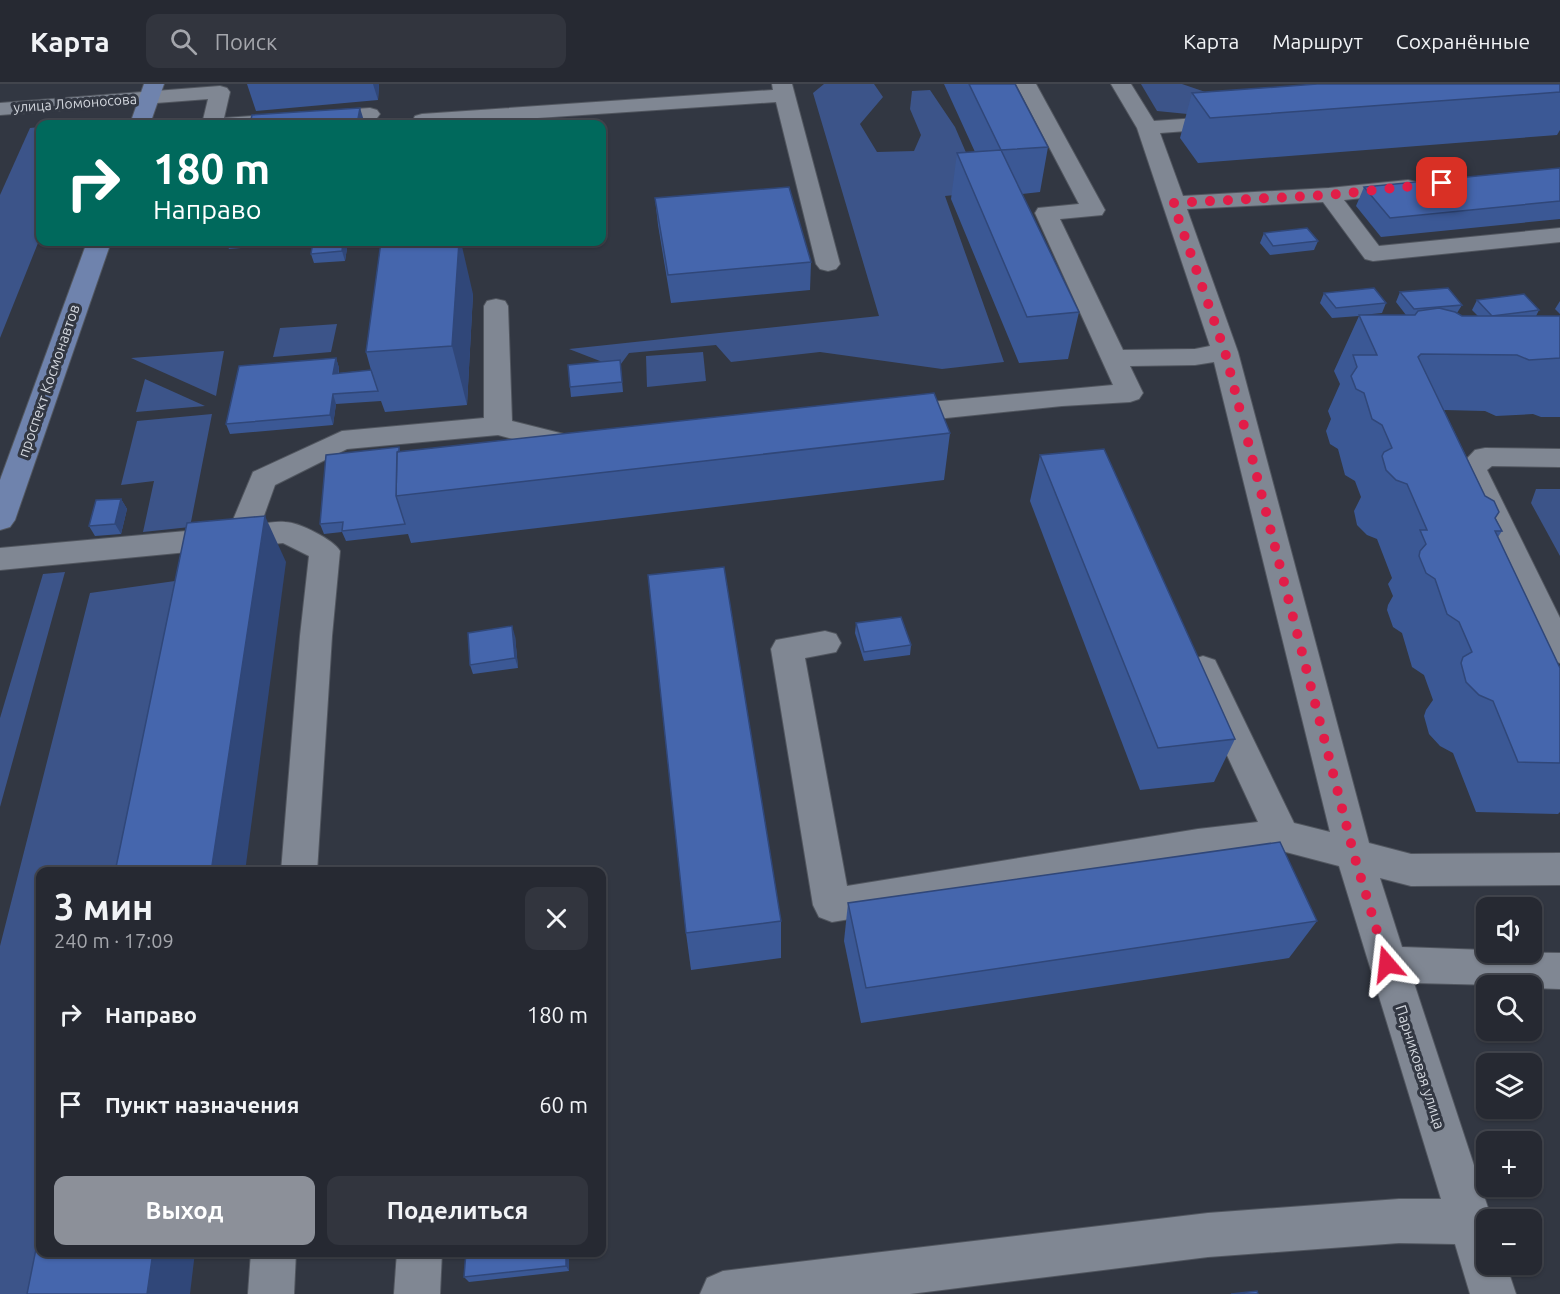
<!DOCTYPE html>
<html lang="ru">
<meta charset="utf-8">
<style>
:root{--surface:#262932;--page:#32353e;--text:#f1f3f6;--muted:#a4a6ac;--line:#42454d;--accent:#8c9099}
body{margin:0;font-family:Ubuntu,sans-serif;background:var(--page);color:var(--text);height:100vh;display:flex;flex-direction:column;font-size:22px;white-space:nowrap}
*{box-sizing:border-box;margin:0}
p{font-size:20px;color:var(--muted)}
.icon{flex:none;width:33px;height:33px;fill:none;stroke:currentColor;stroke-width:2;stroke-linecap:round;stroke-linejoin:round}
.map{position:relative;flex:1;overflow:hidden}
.drawer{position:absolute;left:36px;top:783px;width:570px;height:390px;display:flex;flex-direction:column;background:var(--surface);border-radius:12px;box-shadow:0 2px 4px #0004,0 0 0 2px var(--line)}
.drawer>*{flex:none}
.banner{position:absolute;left:36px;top:36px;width:570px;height:126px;border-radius:12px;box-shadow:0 2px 4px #0004,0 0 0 2px var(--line);background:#00695c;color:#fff;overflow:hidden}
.tools{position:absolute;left:1476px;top:813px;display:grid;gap:12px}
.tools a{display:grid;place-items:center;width:66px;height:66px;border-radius:12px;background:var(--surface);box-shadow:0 2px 4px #0004,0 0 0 2px var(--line);font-size:30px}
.pin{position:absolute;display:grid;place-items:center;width:51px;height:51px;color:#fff;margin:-26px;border-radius:12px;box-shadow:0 3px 9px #0006}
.me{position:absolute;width:66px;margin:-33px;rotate:343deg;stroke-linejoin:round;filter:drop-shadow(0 0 4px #0008)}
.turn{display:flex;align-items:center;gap:21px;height:126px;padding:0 18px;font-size:27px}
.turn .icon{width:78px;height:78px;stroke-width:2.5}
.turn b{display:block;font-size:42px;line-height:51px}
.round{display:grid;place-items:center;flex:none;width:63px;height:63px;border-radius:12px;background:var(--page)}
.overview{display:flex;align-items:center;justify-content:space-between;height:102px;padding:0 18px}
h1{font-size:36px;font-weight:700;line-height:45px}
.cta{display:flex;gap:12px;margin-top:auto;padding:12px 18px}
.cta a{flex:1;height:69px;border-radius:12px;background:var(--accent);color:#fff;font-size:24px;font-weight:700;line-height:69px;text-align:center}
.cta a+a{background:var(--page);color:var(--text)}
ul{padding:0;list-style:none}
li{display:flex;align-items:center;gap:18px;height:90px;padding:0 18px}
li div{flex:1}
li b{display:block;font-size:22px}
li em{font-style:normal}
header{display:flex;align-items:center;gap:36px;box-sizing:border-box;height:84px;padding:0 30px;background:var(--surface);border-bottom:2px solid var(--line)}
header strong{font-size:28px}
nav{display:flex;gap:33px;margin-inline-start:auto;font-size:21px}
.search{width:420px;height:54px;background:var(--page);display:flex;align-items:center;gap:15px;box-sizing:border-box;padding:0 21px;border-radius:12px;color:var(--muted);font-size:22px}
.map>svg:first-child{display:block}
</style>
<header>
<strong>Карта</strong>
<div class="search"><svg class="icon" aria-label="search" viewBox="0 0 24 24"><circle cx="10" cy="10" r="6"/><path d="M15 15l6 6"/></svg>Поиск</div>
<nav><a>Карта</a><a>Маршрут</a><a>Сохранённые</a></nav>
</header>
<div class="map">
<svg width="1560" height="1210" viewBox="0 0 1560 1210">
<rect width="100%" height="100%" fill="#323742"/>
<g fill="#3c5489">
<path d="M824,0H874L883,13L860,40L877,68L914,67L921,51L910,25L912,7L930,6L955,43L983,108L945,112L1004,278L942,285L820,268L731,278L716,261L629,269L618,284L569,265L879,232L813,9Z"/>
<path d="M1141,0H1182L1258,26L1228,34L1157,27Z"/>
<path d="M40,43V154L0,254V111L30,44Z"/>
<path d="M337,240L331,268L273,273L280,244Z"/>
<path d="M224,267L216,312L131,274Z"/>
<path d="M703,268L706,297L647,303L646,272Z"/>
<path d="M145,295L205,322L136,328Z"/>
<path d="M212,330L190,443L143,448L154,397L121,401L137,337Z"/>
<path d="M1536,405H1560V472L1531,419Z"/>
<path d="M65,488L0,723V634L43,490Z"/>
<path d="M182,496L128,787L40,788V1168L50,1210H0V862L90,509Z"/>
</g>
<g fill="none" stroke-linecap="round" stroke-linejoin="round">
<g stroke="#51565f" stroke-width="2">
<g id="minor">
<path d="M772,0H792L840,180L836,185L828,187L820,185L816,180L776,18L447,40H411L415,32L422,30L773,6Z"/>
<path d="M1016,0H1036L1105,126L1102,131L1060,135L1123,266L1195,265L1210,262L1137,44L1111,0H1131L1154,37L1227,32L1234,34L1237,38L1234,42L1227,44L1160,49L1183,112L1329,104L1408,96L1416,98L1419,103L1416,108L1344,116L1379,162L1560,144V158L1373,177L1365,175L1323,118L1187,125L1238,268L1369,759L1411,770L1560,769V801L1411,802L1380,794L1402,863L1486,866V868L1560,869V905L1532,904V902L1414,899L1492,1136H1486V1180H1506L1516,1210H1470L1455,1160L1399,1159L1208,1173L910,1210H700L707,1194L723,1187L1208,1129L1399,1115H1441L1339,782L1282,767L1198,777L832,838L819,833L813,821L771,565L776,556L825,547L836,550L841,559L836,568L805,574L847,802L1198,745L1258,738L1187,585L1191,576L1203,572L1215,576L1294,739L1330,748L1214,278L1195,281L1130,282L1143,309L1139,315L1130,318L1062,322L898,339L888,336L884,330L888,324L898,321L1113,301L1035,129L1038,124L1079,120Z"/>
<path d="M220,2L227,4L230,8L224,34L370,24L377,26L380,30L377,34L370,36L308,40H202L208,15L0,31V19Z"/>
<path d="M496,215L505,217L508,222L512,337L588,356L592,363L588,370L578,372L498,351L347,365L275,401L261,440C268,439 277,437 285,438C299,438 334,456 340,467L332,552L317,788H281L300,552L309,472L283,459L0,486V464L230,443L253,388L342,347L484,334V222L487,217Z"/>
<path d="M1485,364L1560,365V383L1492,382L1487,386L1560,534V579L1549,576L1544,567L1458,384L1475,366Z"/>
<path d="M251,1168H296L294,1210H248Z"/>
<path d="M397,1168H442L440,1210H394Z"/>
</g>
</g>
<g stroke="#51565f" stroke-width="2">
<g id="major">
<path d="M144,0H164L150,40H130Z"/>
<path d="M87,158H111L15,436L10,443L0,446V396Z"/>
</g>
</g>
<use href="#minor" fill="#808793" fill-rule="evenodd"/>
<use href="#major" fill="#6f83ad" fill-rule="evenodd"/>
</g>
<g fill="#3b5895">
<path d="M247,0H379L378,16L256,27Z"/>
<path d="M944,0H1015L1048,63L1040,108L1022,110L1079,228L1068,275L1019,279L951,115L957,69L975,68Z"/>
<path d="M1560,0V46L1557,51L1198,79L1180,54L1192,9Z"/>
<path d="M1560,84V135L1381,153L1356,122L1364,103Z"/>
<path d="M655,114L811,178L810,206L671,219L658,141Z"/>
<path d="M1264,149L1318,157L1314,166L1270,171L1260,159Z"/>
<path d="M226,158H348L345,177L314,179L311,170L313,158L229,165Z"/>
<path d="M1400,208L1462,221L1457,229L1462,232H1478L1472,226L1477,216L1539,226L1536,232H1560V333H1541L1533,330L1496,332L1485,327L1444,326L1502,447L1498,453L1560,584V728L1558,730L1476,728L1453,669L1440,662L1429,650L1424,632L1426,626L1433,616L1424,591L1412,583L1402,549L1393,543L1387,526L1388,521L1393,512L1388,500L1392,494L1377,455L1367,451L1357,441L1354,427L1361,413L1355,397L1345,391L1338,365L1330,360L1326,347L1331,335L1328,327L1340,300L1334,287L1359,232L1332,234L1320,219L1324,209L1386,219L1382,229L1362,231H1406L1396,218Z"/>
<path d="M473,210L467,321L385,328L381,317L336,320L333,341L230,350L226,340L336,274L339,284V289L371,286L366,268Z"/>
<path d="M1560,217V230L1555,225Z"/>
<path d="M620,276L623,308L571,313L570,303Z"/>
<path d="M950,349L944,396L411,459L408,450L346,457L342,448L324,450L320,440L399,363L400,367Z"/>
<path d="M1040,371L1235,655L1214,698L1140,706L1030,417Z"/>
<path d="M121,415L127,425L121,450L95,452L89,442Z"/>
<path d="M856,539L911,561L910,571L864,577L855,549Z"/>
<path d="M515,552L518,584L473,590L470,581Z"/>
<path d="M848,819L1317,837L1289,874L861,939L844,857Z"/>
<path d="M781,837V874L691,886L686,849Z"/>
<path d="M569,1168V1187L469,1198L464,1193Z"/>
</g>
<g fill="#304779">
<path d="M373,0H379L378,16Z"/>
<path d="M360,24L365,40H357Z"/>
<path d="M343,158H348L345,177L342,167Z"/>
<path d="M459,158H461L473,210L467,321L452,262Z"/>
<path d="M336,274L339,284L337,300L333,290Z"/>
<path d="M333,310L336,320L333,341L330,331Z"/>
<path d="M121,415L127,425L121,450L115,440Z"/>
<path d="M265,432L286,478L245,788H211Z"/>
<path d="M512,542L515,552L518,584L515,574Z"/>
<path d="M153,1168H195L190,1210H147Z"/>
<path d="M566,1168H569V1187L566,1182Z"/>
</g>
<g fill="#4566ad" stroke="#304779" stroke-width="1.5">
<path d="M969,0H1015L1048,63L1001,66Z"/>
<path d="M1317,0H1560V8L1210,34L1192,9Z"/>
<path d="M360,24L357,40H250L252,31Z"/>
<path d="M1001,66L1079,228L1027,233L957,69Z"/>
<path d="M1560,84V117L1390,134L1364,103Z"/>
<path d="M789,103L811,178L668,191L655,114Z"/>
<path d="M1307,144L1318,157L1273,162L1264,149Z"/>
<path d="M313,158H343L342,167L311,170Z"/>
<path d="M381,158H459L452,262L366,268Z"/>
<path d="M1374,204L1386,219L1336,224L1324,209Z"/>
<path d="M1448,204L1462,221L1414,225L1400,208Z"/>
<path d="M1524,210L1539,226L1492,232L1477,216Z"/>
<path d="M1439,224L1455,228L1462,232H1560V274L1529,276L1517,271L1421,270L1418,273L1485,412L1494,417L1499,428L1495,434L1502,447H1495L1560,584V679L1518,678L1493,617L1479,611L1466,598L1461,579L1463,573L1472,568L1459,538L1447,530L1435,495L1426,489L1419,472L1420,467L1426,460L1420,446H1427L1407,400L1396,396L1386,386L1382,372L1384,368L1392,364L1382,341L1372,335L1364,309L1356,305L1351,292L1357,283L1353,271H1377L1359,231H1415L1418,227Z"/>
<path d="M336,274L333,290L371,286L378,307L333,310L330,331L226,340L239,282Z"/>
<path d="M620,276L622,298L570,303L568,281Z"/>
<path d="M934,309L950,349L396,412L397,368Z"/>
<path d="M399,363V367L397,368L396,412L405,440L342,447L343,438L320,440L326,371Z"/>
<path d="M1104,365L1235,655L1158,664L1040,371Z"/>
<path d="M121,415L115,440L89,442L96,416Z"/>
<path d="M265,432L211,788H115L187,439Z"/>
<path d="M724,483L781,837L686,849L648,491Z"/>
<path d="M901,533L911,561L864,568L856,539Z"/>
<path d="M512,542L515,574L470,581L468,549Z"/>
<path d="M1280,758L1317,837L866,904L848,819Z"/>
<path d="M40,1145V1168H153L147,1210H27Z"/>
<path d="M466,1168H566V1182L464,1193Z"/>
<path d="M1257,1207L1258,1210H1231Z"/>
</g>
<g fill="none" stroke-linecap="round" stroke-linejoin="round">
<path stroke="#e11d48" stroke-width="10" stroke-dasharray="0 18" d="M1387,880L1354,771L1225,268L1173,119L1329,111L1442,99"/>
</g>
<g text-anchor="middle" stroke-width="6" stroke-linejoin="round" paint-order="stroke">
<g font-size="14" fill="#d3d7de" stroke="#323742">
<text transform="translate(75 19) rotate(-4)" y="5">улица Ломоносова</text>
</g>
<g font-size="15" fill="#d3d7de" stroke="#323742">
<text transform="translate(49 297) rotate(-71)" y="5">проспект Космонавтов</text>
<text transform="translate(1420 983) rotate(72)" y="5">Парниковая улица</text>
</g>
</g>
</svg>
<div class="tools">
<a><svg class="icon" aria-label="sound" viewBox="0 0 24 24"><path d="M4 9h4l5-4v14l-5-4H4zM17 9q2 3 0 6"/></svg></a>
<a><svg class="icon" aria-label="search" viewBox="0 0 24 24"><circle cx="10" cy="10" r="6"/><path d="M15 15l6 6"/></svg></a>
<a><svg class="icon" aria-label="layers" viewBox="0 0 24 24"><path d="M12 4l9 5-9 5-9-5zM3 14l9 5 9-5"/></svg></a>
<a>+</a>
<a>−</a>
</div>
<div class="pin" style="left:1442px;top:99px;background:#d93025"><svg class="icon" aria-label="arrive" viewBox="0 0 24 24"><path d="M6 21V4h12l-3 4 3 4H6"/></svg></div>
<svg class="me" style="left:1387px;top:880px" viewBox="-20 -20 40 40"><path d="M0-17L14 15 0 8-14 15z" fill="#e11d48" stroke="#fff" stroke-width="4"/></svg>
<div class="banner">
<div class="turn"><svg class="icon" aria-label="right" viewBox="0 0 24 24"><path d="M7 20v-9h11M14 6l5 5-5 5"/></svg><div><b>180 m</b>Направо</div></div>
</div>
<section class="drawer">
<div class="overview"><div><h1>3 мин</h1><p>240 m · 17:09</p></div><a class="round"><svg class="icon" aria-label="close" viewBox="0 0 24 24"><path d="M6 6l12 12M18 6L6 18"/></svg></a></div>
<ul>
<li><svg class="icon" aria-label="right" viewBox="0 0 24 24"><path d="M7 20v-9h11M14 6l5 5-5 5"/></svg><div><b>Направо</b></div><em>180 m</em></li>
<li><svg class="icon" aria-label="arrive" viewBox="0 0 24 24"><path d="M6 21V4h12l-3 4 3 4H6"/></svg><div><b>Пункт назначения</b></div><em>60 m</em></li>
</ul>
<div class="cta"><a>Выход</a><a>Поделиться</a></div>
</section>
</div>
